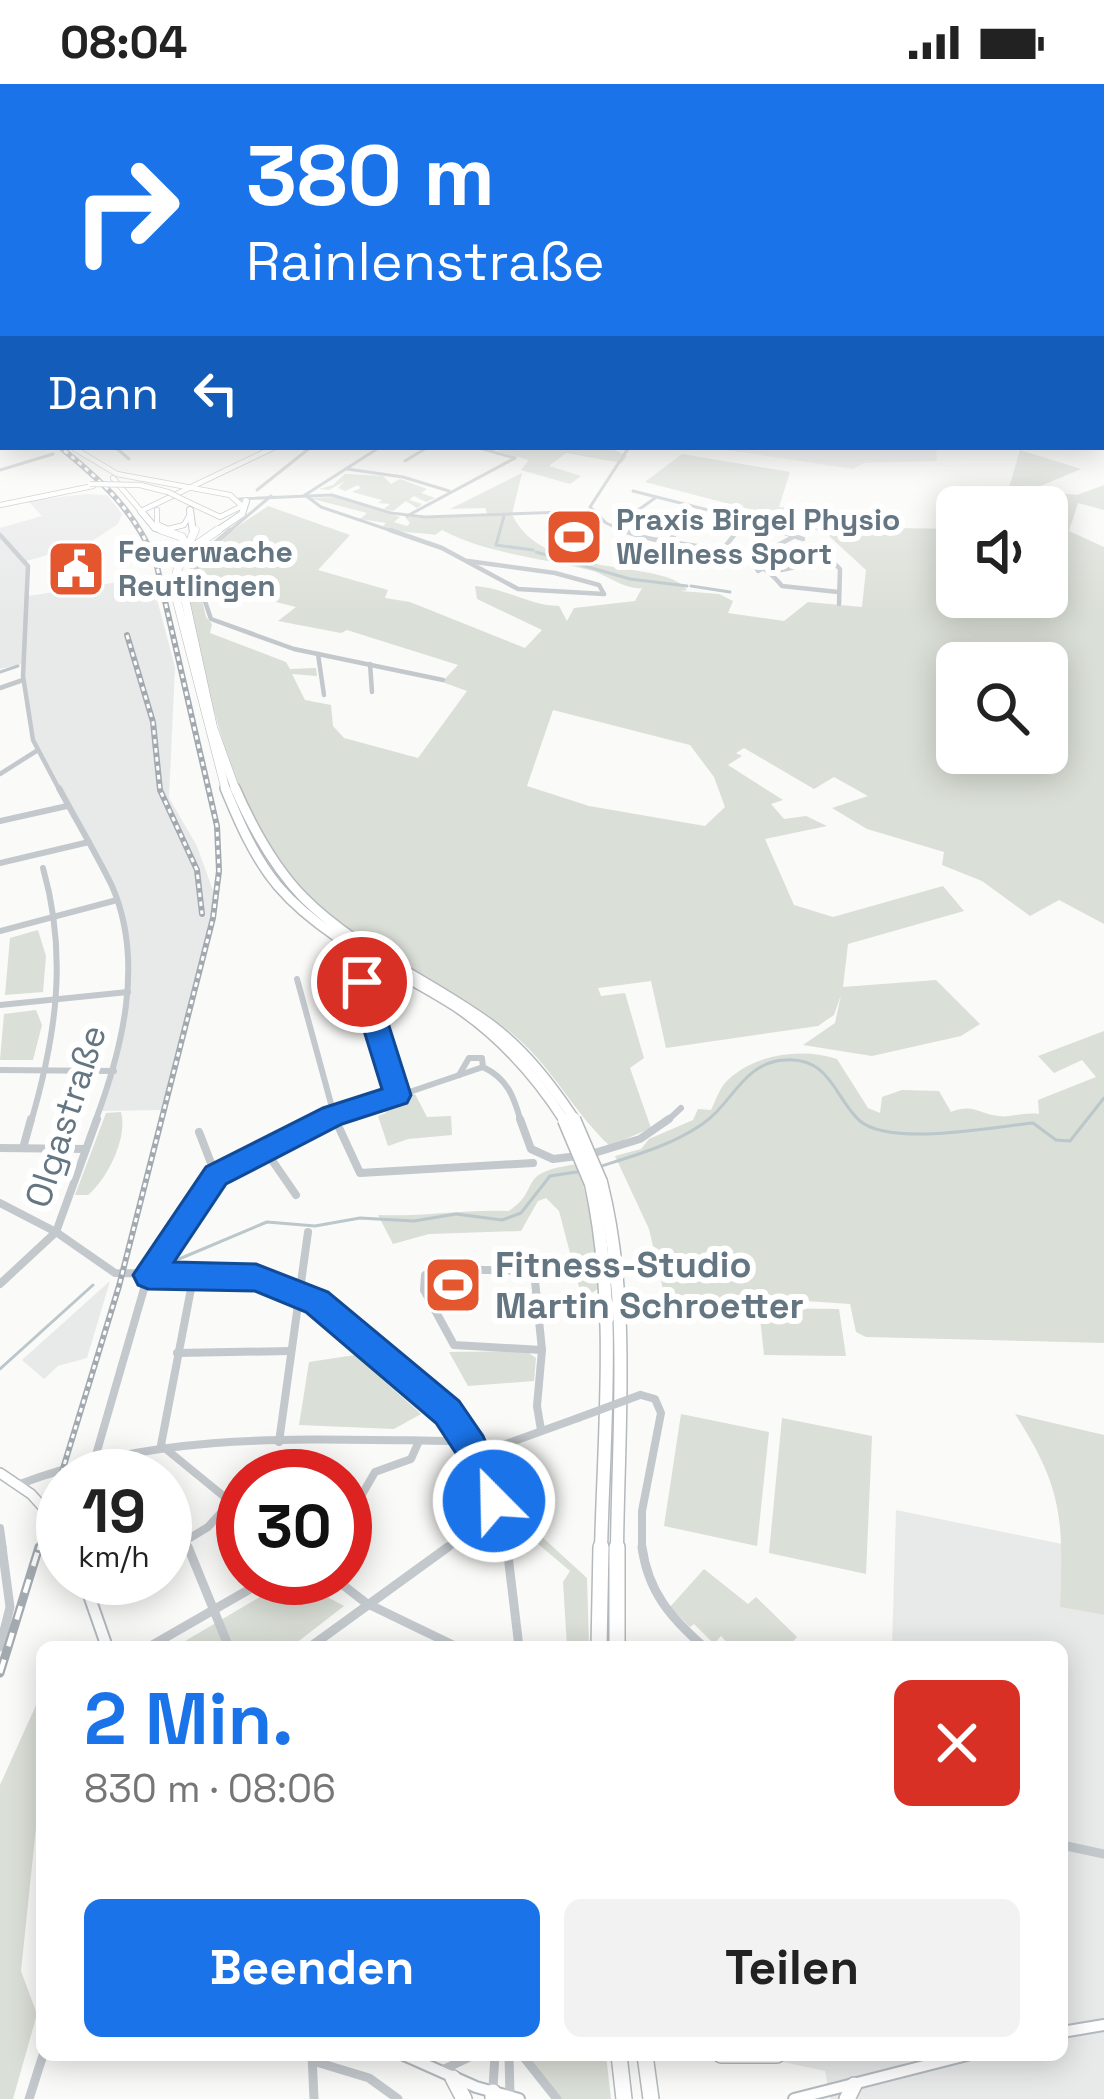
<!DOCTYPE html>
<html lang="de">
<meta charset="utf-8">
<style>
:root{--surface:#fff;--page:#f2f2f2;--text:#222;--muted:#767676;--accent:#1a73e8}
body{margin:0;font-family:"Space Grotesk",sans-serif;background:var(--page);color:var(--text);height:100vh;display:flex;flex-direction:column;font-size:45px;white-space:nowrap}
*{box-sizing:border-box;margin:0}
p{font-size:39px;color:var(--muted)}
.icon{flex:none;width:66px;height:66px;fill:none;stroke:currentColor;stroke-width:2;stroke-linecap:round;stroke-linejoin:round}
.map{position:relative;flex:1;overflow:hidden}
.side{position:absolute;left:36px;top:1557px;width:1032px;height:420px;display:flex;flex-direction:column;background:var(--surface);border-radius:18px;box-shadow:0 6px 30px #0003}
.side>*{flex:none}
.guide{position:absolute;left:0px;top:0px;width:1104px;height:366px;box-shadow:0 6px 30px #0003;background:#1a73e8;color:#fff;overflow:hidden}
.fabs{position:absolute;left:936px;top:402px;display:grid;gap:24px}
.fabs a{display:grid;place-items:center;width:132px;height:132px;border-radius:18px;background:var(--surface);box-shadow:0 6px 30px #0003;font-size:60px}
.speed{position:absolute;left:36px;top:1365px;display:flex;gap:24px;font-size:60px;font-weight:700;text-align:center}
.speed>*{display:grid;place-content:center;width:156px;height:156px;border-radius:50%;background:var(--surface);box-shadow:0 6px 30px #0003;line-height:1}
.speed small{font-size:30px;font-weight:400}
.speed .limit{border:18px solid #d22;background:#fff;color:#111}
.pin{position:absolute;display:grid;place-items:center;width:102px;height:102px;color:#fff;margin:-51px;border:6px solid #fff;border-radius:50%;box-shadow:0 3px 12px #0007}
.me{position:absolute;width:132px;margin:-66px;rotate:337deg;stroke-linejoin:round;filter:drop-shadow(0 0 9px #0008)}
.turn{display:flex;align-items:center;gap:42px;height:252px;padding:0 48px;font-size:54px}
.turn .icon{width:156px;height:156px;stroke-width:2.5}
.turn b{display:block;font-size:84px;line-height:102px}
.then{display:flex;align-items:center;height:114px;padding:0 48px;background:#0003;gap:24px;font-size:45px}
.round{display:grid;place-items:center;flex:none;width:126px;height:126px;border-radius:18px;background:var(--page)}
.overview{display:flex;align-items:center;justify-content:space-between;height:204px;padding:0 48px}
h1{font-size:72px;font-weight:600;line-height:90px;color:var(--accent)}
.cta{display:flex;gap:24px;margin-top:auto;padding:24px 48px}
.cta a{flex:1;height:138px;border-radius:18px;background:var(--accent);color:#fff;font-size:48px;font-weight:600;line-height:138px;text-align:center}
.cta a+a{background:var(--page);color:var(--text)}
.status{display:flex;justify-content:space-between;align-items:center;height:84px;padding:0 60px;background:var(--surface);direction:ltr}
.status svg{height:33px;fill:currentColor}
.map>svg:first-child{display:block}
</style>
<div class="status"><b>08:04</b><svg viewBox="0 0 49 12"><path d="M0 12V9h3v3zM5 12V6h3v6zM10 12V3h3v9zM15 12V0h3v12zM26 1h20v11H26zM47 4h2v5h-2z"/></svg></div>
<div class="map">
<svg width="1104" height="2015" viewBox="0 0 1104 2015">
<rect width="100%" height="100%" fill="#fafaf8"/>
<g fill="#e8e9e9">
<path d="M708,363H936L937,377L864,379L853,385Z"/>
<path d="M85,410L107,411L122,430L118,440L89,459L27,477L28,512L151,493L175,583L169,714L197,762L216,815L164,1026L101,1027L118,976L128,876L115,812L34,659L22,580L0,585V444L42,432L28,417Z"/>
<path d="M110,1197L87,1274L58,1282L44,1295L22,1276Z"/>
<path d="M896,1426L1062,1460L1060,1523L1104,1531V2015H830L825,1987L760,1973L721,1971H1062V1563H892Z"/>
</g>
<g fill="#dadfd7" fill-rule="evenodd">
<path d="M505,363H608L627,372L622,379L566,369L549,382L581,392L570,400L521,386L529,376L498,367Z"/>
<path d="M1020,366L1081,385L1031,406L1077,411L1104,401V426L1078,419L1069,447L1104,463V840L1059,816L1030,832L982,797L942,781L944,768L867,745L832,724L868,712L834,693L814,705L744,664L736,669L742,672L728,681L783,716L771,720L784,735L806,732L827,742L765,755L794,821L833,833L943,802L964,827L848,860L843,903L936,896L980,940L961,952L872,972L803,961L835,939L841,911L834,931L818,942L666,964L651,897L598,904L601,912L625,909L644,974L630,984L651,1044L610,1062C574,1029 553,984 515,952C468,912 413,888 361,855C241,778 217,646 188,516L186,493L193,477L206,533L212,540L210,549L286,578L290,585L316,584L317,592L292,590L305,616L331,621L333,642L344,654L418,674L467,607L442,598L458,581L347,546L341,549L278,537L296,523L199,499L197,474L204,465L268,422L350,451L318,486L388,506L385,514L410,518L525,564L542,546L477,515L475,502C509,505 530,522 559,522L567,537L574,524L635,517L642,504C624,506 607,490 589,486C539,473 487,470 442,446L435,451C422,448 399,450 383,442L386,439L360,435L367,429L309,414L336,413L400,433L394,438L407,442L410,439L405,433L488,432L485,424L450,425L522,389L512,430C541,497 666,474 687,506L680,507L719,510L733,517L728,529L784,537L808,518L862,523L866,486L829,452L799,438L645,398L682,370L790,388L779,423L894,429L898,444L957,445V513H1047V423H1031L1023,406L1009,404ZM957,579H1047V669H957ZM553,626L690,661L714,693L725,723L705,742L589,722L527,702Z"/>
<path d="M345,390L383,392L391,400L400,395L427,405L421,409L435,414L426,418L414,412L409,416L422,420L417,424L406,417L393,427L384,425L390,420L378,419L382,416L352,408L361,404L358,401L345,407L338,404L345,397L329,406L319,405L333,401Z"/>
<path d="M38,846L46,872L43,908L5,911L10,854Z"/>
<path d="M36,926L42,941L33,976H0L4,930Z"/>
<path d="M1104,947V1259L866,1253L856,1248L850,1220L747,1213L671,1239L649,1145L615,1072L641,1065L649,1055L693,1036L698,1025L711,1026C715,1018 719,1006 725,999C751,970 803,963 837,975L868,1024L880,1029L882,1013L902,1006L939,1007L951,1028C974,1019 978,1030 999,1032C1011,1034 1022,1028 1039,1030L1038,1016L1096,993L1082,976L1054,989L1038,972Z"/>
<path d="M415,1010L427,1033L451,1032L452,1051L408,1055L388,1062L378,1032L386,1029L382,1020Z"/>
<path d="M121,1028C128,1053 108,1094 88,1111H75L106,1029Z"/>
<path d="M578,1080L593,1142L598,1205L590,1210L580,1207L559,1127L546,1114L538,1117L521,1147L429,1150L393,1160L378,1131C422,1133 464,1125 509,1127C544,1103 513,1089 578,1080Z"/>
<path d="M759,1224L839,1225L846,1272L764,1271Z"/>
<path d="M526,1267L536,1274L534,1297L468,1302L449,1268Z"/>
<path d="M355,1271L421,1330L394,1345L299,1341L309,1278Z"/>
<path d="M681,1330L769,1348L757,1462L664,1442Z"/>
<path d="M1015,1330L1104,1351V1531L1060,1523C1063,1436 1064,1406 1015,1330Z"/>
<path d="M782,1334L872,1352L866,1490L769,1469Z"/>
<path d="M500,1412L513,1415L541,1452L587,1494L589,1563H567L563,1498L570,1487L537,1459Z"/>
<path d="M704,1485L748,1520L756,1513L797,1553L788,1563H731L721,1552L714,1560L694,1540L690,1543L670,1523Z"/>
<path d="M292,1494L344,1522L291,1563H175Z"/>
<path d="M42,1608V1686L21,1887L37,1930L13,2015H0V1701Z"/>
<path d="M522,1971H606L611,2015H557Z"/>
</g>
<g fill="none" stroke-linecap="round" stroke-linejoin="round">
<g stroke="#bbc7cb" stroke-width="3">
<path d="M504,432L496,461L533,466"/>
<path d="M536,468L630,495L687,502"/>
<path d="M691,502L730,508"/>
<path d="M0,588L18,582"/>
<path d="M598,1083C633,1072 670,1062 701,1041C732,1021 743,978 785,976C831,973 835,1015 860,1037C891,1063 994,1043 1033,1039L1056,1056L1070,1057L1104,1014"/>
<path d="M172,1178L267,1138L315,1142L360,1134L414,1137L456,1130L502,1136L521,1129L550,1092L583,1087"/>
<path d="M0,1285L93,1201"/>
</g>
<g stroke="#b3babf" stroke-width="6">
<path id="secondary-far2" d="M141,427L275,363"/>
</g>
<g stroke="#b3babf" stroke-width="12">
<path id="secondary-far1" d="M0,1389L31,1410L63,1445"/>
</g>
<g stroke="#b3babf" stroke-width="14">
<g id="secondary">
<path d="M83,1494L107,1563"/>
<path d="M1062,1948L1104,1941"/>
<path d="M404,1971L476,2003L519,2015"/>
<path d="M794,2015L967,1971"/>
</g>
</g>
<g stroke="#b5babe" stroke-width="6">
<g id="primary">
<path d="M72,363L117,390L230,411L242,422L220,433L184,416"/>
<path d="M113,394L141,427"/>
<path d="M140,401L168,408"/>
<path d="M0,421L93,402"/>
<path d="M157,426V440L168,445L184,441L190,430"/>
</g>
</g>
<g stroke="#b4b9bd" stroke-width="8">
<g id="highway-far4">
<path d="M190,426L193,449"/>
<path d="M141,427L155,444L171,449"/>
<path d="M214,449L242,430L246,417"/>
</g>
</g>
<g stroke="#b4b9bd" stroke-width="9">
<g id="highway-far3">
<path d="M162,446L182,453L187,467"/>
<path d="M195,446L177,487V517L226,707"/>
<path d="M195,462L218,446"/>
<path d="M182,501L213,643L236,707"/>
</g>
</g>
<g stroke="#b4b9bd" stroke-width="12">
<g id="highway-far2">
<path d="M225,704C239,738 254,773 278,802C325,857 396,884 455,922C500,952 535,991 564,1036"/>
<path d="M235,704C252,743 273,782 303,813C357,868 433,897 494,943C526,968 550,999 573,1033"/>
</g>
</g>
<g stroke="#b4b9bd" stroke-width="15">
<g id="highway-far1">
<path d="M601,1098C631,1216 618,1344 617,1466"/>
<path d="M591,1100C617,1220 604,1344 601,1466"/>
</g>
</g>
<g stroke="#b4b9bd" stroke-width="18">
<g id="highway">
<path d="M599,1563L601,1463"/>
<path d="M617,1563V1463"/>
<path d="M619,1971L624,2015"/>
<path d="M645,1971L651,2015"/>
<path d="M721,1971H777"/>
<path d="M453,1994L464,2015"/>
<path d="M493,2008V2015"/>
<path d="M847,2015L854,2001"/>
</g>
</g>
<g stroke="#c3c8cc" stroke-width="3">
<path d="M0,272L3,266"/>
<path d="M115,363L129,375"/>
<path d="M476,363L515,374"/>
<path d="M405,377L428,363"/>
<path d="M347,385L403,393L449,407"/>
<path d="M0,386L53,370"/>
<path d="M257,406L311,363"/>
<path d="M633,407L716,428"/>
<path d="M305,411L321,423L398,449"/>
<path d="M305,411L380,363"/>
<path d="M239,415L332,411L391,429L425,433L592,427"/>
<path d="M729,431L785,449"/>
<path d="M407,432L515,374"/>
<path d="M616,442L655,414"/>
<path d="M227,449L271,412"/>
<path d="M628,449L606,439L590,423L629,363"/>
<path d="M676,449L698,425"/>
<path d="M736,449L747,435"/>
</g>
<g stroke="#c3c8cc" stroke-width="4.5">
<path d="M230,446L197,474L196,491L211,535L294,565L443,596"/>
<path d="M390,446L442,464L518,505L604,510"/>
<path d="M622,446C676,469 742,451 782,502L838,508"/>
<path d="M776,446L803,455"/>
<path d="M0,451L28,482L23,592L33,656L60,707"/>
<path d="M669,457L679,446"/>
<path d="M817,462L840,485L839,520"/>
<path d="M721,468L738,446"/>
<path d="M752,475L795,452"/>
<path d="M752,475L758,487L767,482"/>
<path d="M468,477L555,489L599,501L604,510"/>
<path d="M776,487L831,476"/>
<path d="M318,570L324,611"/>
<path d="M370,580L372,608"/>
<path d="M0,604L23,596"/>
<path d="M0,690L38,666"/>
</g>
<g stroke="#c3c8cc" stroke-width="6">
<path d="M59,704C76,736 96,769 112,802C145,877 122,966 95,1038"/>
<path d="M0,737L67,722"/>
<path d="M0,779L89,758"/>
<path d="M0,847L117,816"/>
<path d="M297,895L336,1038"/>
<path d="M362,898L398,1011"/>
<path d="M0,921L128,908"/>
<path d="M0,986L114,987"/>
<path d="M459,991L469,974H482L483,983C508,995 514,1013 521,1038"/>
<path d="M31,1038C56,952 68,872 43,784"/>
<path d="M321,1038L483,983"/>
<path d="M666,1038L681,1024"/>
</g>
<g stroke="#c3c8cc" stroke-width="8">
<path d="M335,1035L360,1089L533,1079"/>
<path d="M520,1035L531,1065L553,1075L578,1072"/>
<path d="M199,1048L216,1092"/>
<path d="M0,1064L86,1065"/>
<path d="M23,1064L31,1035"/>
<path d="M265,1066L296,1111"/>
<path d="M591,1070L640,1055L669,1035"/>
<path d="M0,1119L56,1148L115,1189L239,1191L300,1209L339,1233L460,1343L489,1403L508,1466"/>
<path d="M56,1148L97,1035"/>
<path d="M439,1185L534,1187L542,1266L454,1261L424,1206L425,1191Z"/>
<path d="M194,1189L161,1361L243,1428"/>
<path d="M0,1200L56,1148"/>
<path d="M177,1269L291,1267"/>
<path d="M641,1311L655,1315L661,1329L642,1427V1466"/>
<path d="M541,1346L537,1322L542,1266"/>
<path d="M279,1358L308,1148"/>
<path d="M475,1371L578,1334"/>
<path d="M95,1374L148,1191L216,1092L327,1035"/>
<path d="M20,1400C160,1347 302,1355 449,1357"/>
<path d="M345,1440L375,1388L411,1375L419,1357"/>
<path d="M0,1444L3,1466"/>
<path d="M186,1458L189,1466"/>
<path d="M170,1466L208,1443L230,1419"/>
<path d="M444,1466L467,1449"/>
</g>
<g stroke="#c3c8cc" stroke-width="9">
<path d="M188,1463L228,1561"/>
<path d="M507,1463L519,1563"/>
<path d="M642,1463C648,1508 671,1534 704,1563"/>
<path d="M165,1469L175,1463"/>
<path d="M334,1494L366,1519L457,1563"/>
<path d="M0,1563L10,1523L2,1463"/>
<path d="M149,1563L269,1494"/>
<path d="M310,1563L448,1463"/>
<path d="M1062,1761L1104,1770"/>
<path d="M312,1971L314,2015"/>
<path d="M509,1971L510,2013"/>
<path d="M522,1971L557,2015"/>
<path d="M313,1977L369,1994L398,2015"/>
<path d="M440,1987L474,1971"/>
<path d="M493,2003L495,1971"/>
<path d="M29,2015L43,1971"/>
</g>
<use href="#secondary-far2" stroke="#fff" stroke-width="4.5"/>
<use href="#secondary-far1" stroke="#fff" stroke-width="9"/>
<use href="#secondary" stroke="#fff" stroke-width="10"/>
<use href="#primary" stroke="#fff" stroke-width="4.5"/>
<use href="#highway-far4" stroke="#fff" stroke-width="6"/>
<use href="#highway-far3" stroke="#fff" stroke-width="8"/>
<use href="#highway-far2" stroke="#fff" stroke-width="9"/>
<use href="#highway-far1" stroke="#fff" stroke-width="12"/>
<use href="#highway" stroke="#fff" stroke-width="15"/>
<g stroke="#a2aab0" stroke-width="6">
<g id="rail-far1">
<path d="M127,551L153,638L160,706L197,786L202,830"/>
<path d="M38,1466L119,1202L213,834L219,787L217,742L156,478C134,426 103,398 60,363"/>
</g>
</g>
<g stroke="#a2aab0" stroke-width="9">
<path id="rail" d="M0,1589L39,1463"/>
</g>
<use href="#rail-far1" stroke="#fff" stroke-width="3" stroke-dasharray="4.5" stroke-linecap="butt"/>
<use href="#rail" stroke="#fff" stroke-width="4.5" stroke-dasharray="14" stroke-linecap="butt"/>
<g stroke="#b5babe" stroke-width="6" stroke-linecap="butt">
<g id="primary-bridge">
<path d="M90,400L140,401"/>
<path d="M168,408L184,416"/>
</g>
</g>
<g stroke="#b4b9bd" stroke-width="12" stroke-linecap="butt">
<path id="highway-bridge-far1" d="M573,1033L575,1038"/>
</g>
<g stroke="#b4b9bd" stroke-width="15" stroke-linecap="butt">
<g id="highway-bridge">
<path d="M574,1035L601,1098"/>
<path d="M564,1036L591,1100"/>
</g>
</g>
<path stroke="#c3c8cc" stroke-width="8" d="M578,1334L640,1311"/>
<use href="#primary-bridge" stroke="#fff" stroke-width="4.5"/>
<use href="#highway-bridge-far1" stroke="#fff" stroke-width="9"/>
<use href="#highway-bridge" stroke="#fff" stroke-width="12"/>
</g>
<linearGradient id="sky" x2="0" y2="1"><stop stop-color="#96bcdc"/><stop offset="0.47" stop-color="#fdfdfc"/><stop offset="1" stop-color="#fdfdfc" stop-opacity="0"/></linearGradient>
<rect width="1104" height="530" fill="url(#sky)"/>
<path fill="#1a73e8" stroke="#114b97" stroke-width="3" d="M362,889L375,898L411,1011L407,1019L342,1040L226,1100L174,1178L256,1180L328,1208L459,1317L483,1352L511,1417L506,1430L494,1435L481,1430L459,1374L436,1339L306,1228L255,1207L148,1205L138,1201L133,1191L206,1083L323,1024L382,1005L349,898Z"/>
<defs>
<g id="stadium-square" transform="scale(3)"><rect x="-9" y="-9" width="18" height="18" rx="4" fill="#e4572e" stroke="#fff"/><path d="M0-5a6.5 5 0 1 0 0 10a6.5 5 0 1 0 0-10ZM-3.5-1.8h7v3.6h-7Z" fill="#fff"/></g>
<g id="civic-square" transform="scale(3)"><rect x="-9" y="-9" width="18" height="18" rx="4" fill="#e4572e" stroke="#fff"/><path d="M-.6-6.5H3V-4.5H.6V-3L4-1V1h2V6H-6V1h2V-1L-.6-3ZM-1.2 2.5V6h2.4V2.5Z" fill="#fff"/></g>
</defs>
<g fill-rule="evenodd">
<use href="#stadium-square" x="574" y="453"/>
<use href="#civic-square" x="76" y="485"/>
<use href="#stadium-square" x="453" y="1201"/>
</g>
<g text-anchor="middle" stroke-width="12" stroke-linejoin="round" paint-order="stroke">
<g font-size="30" font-weight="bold" fill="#657683" stroke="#fff" text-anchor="start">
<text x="616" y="446">Praxis Birgel Physio<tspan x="616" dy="34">Wellness Sport</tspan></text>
<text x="118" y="478">Feuerwache<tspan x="118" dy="34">Reutlingen</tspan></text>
</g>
<g font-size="36" fill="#657683" stroke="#fff">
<text transform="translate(65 1032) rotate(-72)" y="13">Olgastraße</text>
</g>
<g font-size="36" font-weight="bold" fill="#657683" stroke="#fff" text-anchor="start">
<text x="495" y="1193">Fitness-Studio<tspan x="495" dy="41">Martin Schroetter</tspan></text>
</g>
</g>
</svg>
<div class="fabs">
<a><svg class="icon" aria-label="sound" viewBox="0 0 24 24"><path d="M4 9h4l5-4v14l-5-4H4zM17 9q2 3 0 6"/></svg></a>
<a><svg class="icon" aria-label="search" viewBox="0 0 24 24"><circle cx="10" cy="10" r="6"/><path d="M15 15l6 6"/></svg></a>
</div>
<div class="speed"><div>19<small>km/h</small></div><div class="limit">30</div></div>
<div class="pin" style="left:362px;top:898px;background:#d93025"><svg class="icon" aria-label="arrive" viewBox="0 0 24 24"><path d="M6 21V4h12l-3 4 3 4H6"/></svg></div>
<svg class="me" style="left:494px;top:1417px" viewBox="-20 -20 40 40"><circle r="17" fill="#1a73e8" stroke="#fff" stroke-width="3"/><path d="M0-11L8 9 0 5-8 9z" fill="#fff"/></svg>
<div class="guide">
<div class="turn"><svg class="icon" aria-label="right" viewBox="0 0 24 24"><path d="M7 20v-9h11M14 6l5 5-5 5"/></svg><div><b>380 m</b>Rainlenstraße</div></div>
<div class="then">Dann<svg class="icon" aria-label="left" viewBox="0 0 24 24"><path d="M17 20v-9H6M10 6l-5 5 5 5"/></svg></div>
</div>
<section class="side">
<div class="overview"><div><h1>2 Min.</h1><p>830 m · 08:06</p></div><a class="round" style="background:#d93025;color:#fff"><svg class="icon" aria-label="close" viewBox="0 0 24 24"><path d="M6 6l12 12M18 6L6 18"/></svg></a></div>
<div class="cta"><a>Beenden</a><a>Teilen</a></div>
</section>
</div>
